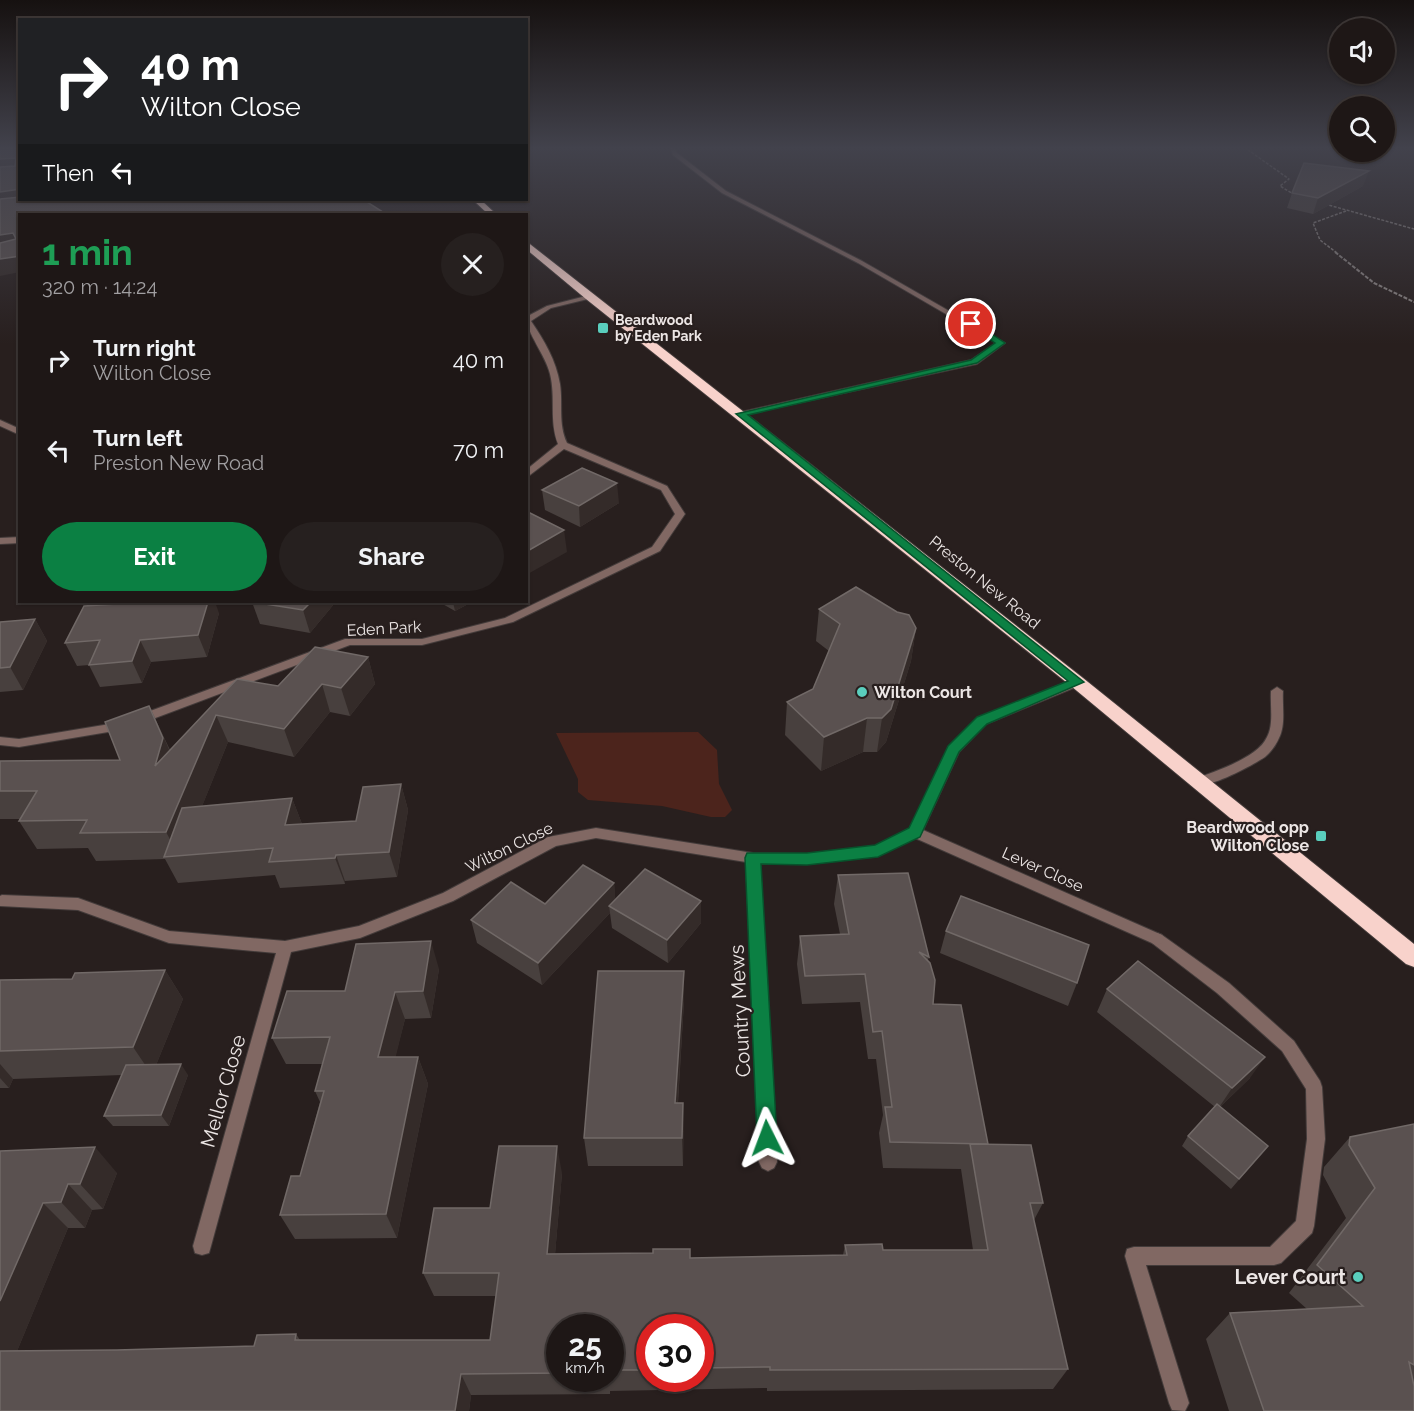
<!DOCTYPE html>
<meta charset="utf-8">
<style>
:root{--surface:#1e1716;--page:#26201f;--text:#f1f3f6;--muted:#a19fa1;--line:#3c3635;--accent:#0b8043}
body{margin:0;font-family:Raleway,sans-serif;background:var(--page);color:var(--text);height:100vh;display:flex;flex-direction:column;font-size:22px;white-space:nowrap}
*{box-sizing:border-box;margin:0}
p{font-size:20px;color:var(--muted)}
.icon{flex:none;width:33px;height:33px;fill:none;stroke:currentColor;stroke-width:2;stroke-linecap:round;stroke-linejoin:round}
.map{position:relative;flex:1;overflow:hidden}
.drawer{position:absolute;left:18px;top:213px;width:510px;height:390px;display:flex;flex-direction:column;background:var(--surface);border-radius:0px;box-shadow:0 2px 4px #0004,0 0 0 2px var(--line)}
.drawer>*{flex:none}
.guide{position:absolute;left:18px;top:18px;width:510px;height:183px;border-radius:0px;box-shadow:0 2px 4px #0004,0 0 0 2px var(--line);background:#202124;color:#fff;overflow:hidden}
.buttons{position:absolute;left:1329px;top:18px;display:grid;gap:12px}
.buttons a{display:grid;place-items:center;width:66px;height:66px;border-radius:50%;background:var(--surface);box-shadow:0 2px 4px #0004,0 0 0 2px var(--line);font-size:30px}
.speed{position:absolute;left:546px;top:1314px;display:flex;gap:12px;font-size:30px;font-weight:700;text-align:center}
.speed>*{display:grid;place-content:center;width:78px;height:78px;border-radius:50%;background:var(--surface);box-shadow:0 2px 4px #0004,0 0 0 2px var(--line);line-height:1}
.speed small{font-size:15px;font-weight:400}
.speed .limit{border:9px solid #d22;background:#fff;color:#111}
.pin{position:absolute;display:grid;place-items:center;width:51px;height:51px;color:#fff;margin:-26px;border:3px solid #fff;border-radius:50%;box-shadow:0 2px 6px #0007}
.me{position:absolute;width:66px;margin:-33px;rotate:357deg;stroke-linejoin:round;filter:drop-shadow(0 0 4px #0008)}
.turn{display:flex;align-items:center;gap:21px;height:126px;padding:0 24px;font-size:27px}
.turn .icon{width:78px;height:78px;stroke-width:2.5}
.turn b{display:block;font-size:42px;line-height:51px}
.then{display:flex;align-items:center;height:57px;padding:0 24px;background:#0003;gap:12px;font-size:22px}
.round{display:grid;place-items:center;flex:none;width:63px;height:63px;border-radius:32px;background:var(--page)}
.head{display:flex;align-items:center;justify-content:space-between;height:102px;padding:0 24px}
h1{font-size:36px;font-weight:700;line-height:45px;color:#1e9e55}
.button{display:flex;gap:12px;margin-top:auto;padding:12px 24px}
.button a{flex:1;height:69px;border-radius:36px;background:var(--accent);color:#fff;font-size:24px;font-weight:700;line-height:69px;text-align:center}
.button a+a{background:var(--page);color:var(--text)}
ul{padding:0;list-style:none}
li{display:flex;align-items:center;gap:18px;height:90px;padding:0 24px}
li div{flex:1}
li b{display:block;font-size:22px}
li em{font-style:normal}
.map>svg:first-child{display:block}
</style>
<div class="map">
<svg width="1414" height="1411" viewBox="0 0 1414 1411">
<rect width="100%" height="100%" fill="#281f1e"/>
<path fill="#4c241c" d="M698,732L717,750L719,784L732,810L725,817H711L662,806L588,800L578,792V779L556,733Z"/>
<g fill="none" stroke-linecap="round" stroke-linejoin="round">
<g stroke="#433b3a" stroke-width="2">
<g id="lane">
<path d="M0,420L20,429V435L0,426Z"/>
<path d="M20,537V543L0,544V538Z"/>
<path d="M1277,687L1283,691C1282,706 1286,724 1279,738C1276,745 1271,752 1265,757C1253,765 1209,789 1195,785L1194,782L1195,779C1215,771 1258,758 1267,737C1274,724 1270,706 1271,691Z"/>
<path d="M1157,933L1162,935L1229,983L1294,1041L1320,1081L1322,1087L1325,1139L1314,1226L1312,1233L1281,1263L1274,1265H1146L1189,1403L1185,1411L1172,1410L1169,1403L1125,1256L1127,1249L1134,1247H1270L1296,1221L1307,1139L1306,1089L1282,1051L1217,993L1152,943L1150,939L1152,935Z"/>
</g>
</g>
<g stroke="#433b3a" stroke-width="2">
<g id="street">
<path d="M670,147H674L677,153L726,191L862,261L1005,343L977,364L738,416V412H741L971,360L996,343L858,263L722,193L673,155Z"/>
<path d="M590,295L592,296V298L551,308L531,321C544,340 556,360 560,384C563,404 558,424 567,443L667,486L685,514L660,551L513,622L422,645H350L142,723H134L132,720L134,717L345,639H422L505,618L652,547L675,514L661,490L564,449L526,478V470L558,444C549,421 556,398 550,374C546,356 526,332 526,317L547,306Z"/>
<path d="M1077,678L1081,679L1083,682L1081,685L986,724L959,752L923,830L1162,935L1164,939L1162,943L1157,945L1152,943L915,838L878,856L807,864H760L777,1162L774,1168L768,1171L762,1168L759,1162L746,862L596,838L556,846L453,901L360,938L291,952L211,1246L209,1253L202,1255L195,1253L193,1246L276,953L169,943L78,910L0,906V896L2,895L78,898L169,931L285,941L359,926L443,893L548,837L596,828L753,853L807,854L876,846L910,829L950,747L978,718Z"/>
<path d="M122,722L126,723L128,726L126,729L19,747L0,745V737L19,739Z"/>
</g>
</g>
<g stroke="#433b3a" stroke-width="2">
<g id="highway">
<path d="M473,200H481L496,214H488Z"/>
<path d="M526,241L1083,678L1414,944V967L1406,964L1071,686L586,299L526,249Z"/>
</g>
</g>
<g stroke="#87807f" stroke-width="1.5" stroke-dasharray="3 1.5" stroke-linecap="butt">
<path d="M1244,147L1289,179L1280,186L1295,195"/>
<path d="M1325,204L1414,229"/>
<path d="M1337,253L1320,240L1313,223L1346,211"/>
</g>
<path stroke="#87807f" stroke-width="2" stroke-dasharray="4 1.5" stroke-linecap="butt" d="M1335,252L1374,283L1414,302"/>
<use href="#lane" fill="#816863" fill-rule="evenodd"/>
<use href="#street" fill="#816863" fill-rule="evenodd"/>
<use href="#highway" fill="#f8d2cb" fill-rule="evenodd"/>
</g>
<g fill="#48403e" fill-rule="evenodd">
<path d="M1363,186L1313,214L1287,208L1292,193Z"/>
<path d="M542,490L619,503L580,527L545,510Z"/>
<path d="M252,602H333L334,604L310,633L260,624Z"/>
<path d="M439,602H472L455,611Z"/>
<path d="M819,609L916,628L911,661L886,742L877,752H863L821,771L785,735L787,702L813,689L829,651L816,641Z"/>
<path d="M219,613L207,657L151,662L142,683L100,687L89,665L77,666L65,643Z"/>
<path d="M35,619L47,641L23,690L0,692V622Z"/>
<path d="M368,657L375,684L350,716L330,712L294,757L228,742L202,806L292,798L302,824L356,821L401,784L408,810L397,877L345,881V884L280,888L275,875L178,883L165,859L96,861L88,848L37,849L19,821L20,819H0V761L120,760L149,706L170,750L237,679L278,686Z"/>
<path d="M838,875L929,957L928,960L933,1004L988,1144L1043,1203L1034,1220L1068,1369L1053,1389L767,1391V1388L610,1391V1394L471,1395L469,1411H0V1151L117,1173L103,1209L92,1210L85,1228H68L17,1351L117,1350L254,1346L296,1334L300,1340H490L496,1296H434L423,1273L490,1208L562,1173L555,1254L690,1258L843,1255L845,1245L883,1250H973L961,1169L883,1168L879,1133L883,1115L876,1059H868L860,1002L802,1004L797,964L800,936L840,934L834,904ZM560,1328H610V1378H560ZM650,1328H700V1378H650Z"/>
<path d="M614,883L615,899L701,901V923L668,963L612,928L610,913L542,985L477,943L471,920L545,904Z"/>
<path d="M946,931L1077,983L1068,1006L940,953Z"/>
<path d="M439,969L431,1018L405,1019L395,1057H418L428,1084L397,1238L295,1239L280,1215L300,1176L320,1102L315,1091L322,1064H286L272,1038L345,991Z"/>
<path d="M165,970L183,999L156,1065L188,1075L169,1126H113L104,1116L122,1075L13,1079L9,1088H0V980L72,979Z"/>
<path d="M1107,989L1250,1078L1220,1107L1268,1146L1231,1189L1182,1146L1188,1136L1215,1107L1097,1012Z"/>
<path d="M684,1001L678,1103H683V1166H588L584,1138Z"/>
<path d="M1414,1124V1411H1229L1206,1339L1230,1313L1307,1309L1289,1293L1346,1218L1323,1175L1324,1167L1350,1137Z"/>
</g>
<g fill="#342b29">
<path d="M16,158L20,166L0,173V159Z"/>
<path d="M1369,171L1363,186L1313,214L1318,198Z"/>
<path d="M20,189V200L0,207V192Z"/>
<path d="M13,233L20,248L0,251V235Z"/>
<path d="M20,256V272L0,276V259Z"/>
<path d="M617,483L619,503L580,527L579,506Z"/>
<path d="M564,530L567,552L526,575V552Z"/>
<path d="M208,602H215L219,613L207,657L198,635Z"/>
<path d="M311,602H333L334,604L310,633L303,610Z"/>
<path d="M453,602H472L455,611Z"/>
<path d="M35,619L47,641L23,690L10,667Z"/>
<path d="M916,628L911,661L886,742L877,752L882,718Z"/>
<path d="M140,640L151,662L142,683L132,661Z"/>
<path d="M368,657L375,684L350,716L341,688Z"/>
<path d="M322,684L330,712L294,757L284,729Z"/>
<path d="M149,706L162,733L176,766H155Z"/>
<path d="M216,715L228,742L182,856H179L166,832Z"/>
<path d="M867,718L863,752L821,771L824,737Z"/>
<path d="M401,784L408,810L397,877L389,852Z"/>
<path d="M292,798L302,824L285,825Z"/>
<path d="M336,855L345,881V884L335,858Z"/>
<path d="M614,883L616,906H609L610,913L542,985L538,963Z"/>
<path d="M701,901V923L668,963L667,940Z"/>
<path d="M431,941L439,969L431,1018L423,991Z"/>
<path d="M165,970L183,999L152,1075L133,1047Z"/>
<path d="M684,971V1001L676,1131L675,1103Z"/>
<path d="M395,992L405,1019L389,1084L378,1057Z"/>
<path d="M418,1057L428,1084L397,1238L386,1214Z"/>
<path d="M1265,1057L1250,1078L1218,1109L1232,1088Z"/>
<path d="M0,1064L13,1079L9,1088L0,1078Z"/>
<path d="M181,1064L188,1075L169,1126L161,1115Z"/>
<path d="M683,1103L684,1131L683,1166L682,1138Z"/>
<path d="M557,1146L562,1173L553,1278L547,1254Z"/>
<path d="M95,1147L117,1173L103,1209L80,1184Z"/>
<path d="M68,1184L92,1210L85,1228L61,1202Z"/>
<path d="M43,1203L68,1228L8,1373L0,1367V1301Z"/>
<path d="M461,1374L471,1395L469,1411H455Z"/>
</g>
<g fill="#5a5150" stroke="#716967" stroke-width="1.5">
<path d="M0,147H20V189L0,192V167L15,166L16,158L0,159Z"/>
<path d="M1304,163L1369,171L1318,198L1292,193Z"/>
<path d="M20,197V200H56V201L64,202V200H270L271,202L281,200H280H364L386,214H20V256L0,259V243L16,239L13,233L0,235V199Z"/>
<path d="M582,468L617,483L579,506L542,490Z"/>
<path d="M526,511L564,530L526,552Z"/>
<path d="M856,587L897,612L909,615L916,628L891,709L882,718H867L824,737L787,702L813,689L840,624L819,609Z"/>
<path d="M151,602H208L198,635L140,640L132,661L89,665L100,640L65,643L84,606Z"/>
<path d="M252,602H311L303,610Z"/>
<path d="M35,619L10,667L0,668V622Z"/>
<path d="M315,647L368,657L341,688L322,684L284,729L216,715L166,832L80,833L87,820L19,821L37,791H0V761L120,760L105,722L149,706L163,738L155,766L237,679L278,686Z"/>
<path d="M401,784L389,852L336,855L335,858L269,862L273,848L164,857L182,808L292,798L285,825L356,821L363,787Z"/>
<path d="M583,865L614,883L538,963L471,920L511,882L545,904Z"/>
<path d="M645,869L701,901L667,940L609,906Z"/>
<path d="M908,873L929,957L919,952L930,963L935,980L933,1004L961,1005L988,1144L890,1142L885,1107H892L882,1031L873,1032L865,974L805,976L800,936L849,934L838,875Z"/>
<path d="M961,896L1089,945L1077,983L946,931Z"/>
<path d="M431,941L423,991L395,992L378,1057H418L386,1214L280,1215L291,1176H300L324,1091H315L330,1037L272,1038L287,991H345L356,944Z"/>
<path d="M1138,961L1265,1057L1232,1088L1107,989Z"/>
<path d="M165,970L133,1047L0,1051V980L72,979L75,973Z"/>
<path d="M598,971H684L675,1103H683L682,1138H584Z"/>
<path d="M181,1064L161,1115L104,1116L126,1065Z"/>
<path d="M1217,1104L1268,1146L1239,1179L1188,1136Z"/>
<path d="M1414,1124V1365L1409,1362L1414,1386V1411H1264L1230,1313L1363,1306L1317,1265L1375,1188L1349,1145L1350,1137Z"/>
<path d="M970,1144L1031,1145L1043,1203H1030L1068,1369L770,1370V1367L700,1368V1328H650V1370H610V1328H560V1373L461,1374L455,1411H0V1351L117,1350L254,1346L257,1335L296,1334L295,1340H490L499,1273H423L434,1208H490L499,1146H557L547,1254L653,1253V1249H690V1258L847,1255L845,1245L882,1244L883,1250H988Z"/>
<path d="M95,1147L80,1184H68L61,1202L43,1203L0,1301V1151Z"/>
</g>
<linearGradient id="sky" x2="0" y2="1"><stop stop-color="#161110"/><stop offset="0.43" stop-color="#42424c"/><stop offset="1" stop-color="#42424c" stop-opacity="0"/></linearGradient>
<rect width="1414" height="344" fill="url(#sky)"/>
<path fill="#0b8043" stroke="#07532c" stroke-width="1.5" d="M968,322H974L1005,343L977,363L748,415L1084,682L987,724L959,752L920,837L878,857L807,865L761,864L777,1138L774,1145L767,1148L760,1145L757,1138L745,858L747,853H807L875,845L909,828L948,746L977,717L1068,681L736,414L971,360L995,343L968,325Z"/>
<g fill="#5acebd" stroke="#281f1e" stroke-width="2">
<rect x="597" y="322" width="12" height="12" rx="3"/>
<circle cx="862" cy="692" r="6"/>
<rect x="1315" y="830" width="12" height="12" rx="3"/>
<circle cx="1358" cy="1277" r="6"/>
</g>
<g text-anchor="middle" stroke-width="4.5" stroke-linejoin="round" paint-order="stroke">
<g font-size="14" font-weight="bold" fill="#ece6e5" stroke="#281f1e" text-anchor="start">
<text x="615" y="325">Beardwood<tspan x="615" dy="16">by Eden Park</tspan></text>
</g>
<g font-size="16" fill="#ece6e5" stroke="#281f1e">
<text transform="translate(985 582) rotate(39)" y="6">Preston New Road</text>
<text transform="translate(384 628) rotate(-3)" y="6">Eden Park</text>
<text transform="translate(509 847) rotate(-26)" y="6">Wilton Close</text>
<text transform="translate(1043 869) rotate(24)" y="6">Lever Close</text>
</g>
<g font-size="16" font-weight="bold" fill="#ece6e5" stroke="#281f1e" text-anchor="start">
<text x="874" y="698">Wilton Court</text>
<text x="1309" y="833" text-anchor="end">Beardwood opp<tspan x="1309" dy="18">Wilton Close</tspan></text>
</g>
<g font-size="20" fill="#ece6e5" stroke="#281f1e">
<text transform="translate(740 1011) rotate(-93)" y="7">Country Mews</text>
<text transform="translate(223 1091) rotate(-74)" y="7">Mellor Close</text>
</g>
<g font-size="20" font-weight="bold" fill="#ece6e5" stroke="#281f1e" text-anchor="end">
<text x="1346" y="1284">Lever Court</text>
</g>
</g>
</svg>
<div class="buttons">
<a><svg class="icon" aria-label="sound" viewBox="0 0 24 24"><path d="M4 9h4l5-4v14l-5-4H4zM17 9q2 3 0 6"/></svg></a>
<a><svg class="icon" aria-label="search" viewBox="0 0 24 24"><circle cx="10" cy="10" r="6"/><path d="M15 15l6 6"/></svg></a>
</div>
<div class="speed"><div>25<small>km/h</small></div><div class="limit">30</div></div>
<div class="pin" style="left:971px;top:324px;background:#d93025"><svg class="icon" aria-label="arrive" viewBox="0 0 24 24"><path d="M6 21V4h12l-3 4 3 4H6"/></svg></div>
<svg class="me" style="left:767px;top:1138px" viewBox="-20 -20 40 40"><path d="M0-17L14 15 0 8-14 15z" fill="#0b8043" stroke="#fff" stroke-width="4"/></svg>
<div class="guide">
<div class="turn"><svg class="icon" aria-label="right" viewBox="0 0 24 24"><path d="M7 20v-9h11M14 6l5 5-5 5"/></svg><div><b>40 m</b>Wilton Close</div></div>
<div class="then">Then<svg class="icon" aria-label="left" viewBox="0 0 24 24"><path d="M17 20v-9H6M10 6l-5 5 5 5"/></svg></div>
</div>
<section class="drawer">
<div class="head"><div><h1>1 min</h1><p>320 m · 14:24</p></div><a class="round"><svg class="icon" aria-label="close" viewBox="0 0 24 24"><path d="M6 6l12 12M18 6L6 18"/></svg></a></div>
<ul>
<li><svg class="icon" aria-label="right" viewBox="0 0 24 24"><path d="M7 20v-9h11M14 6l5 5-5 5"/></svg><div><b>Turn right</b><p>Wilton Close</p></div><em>40 m</em></li>
<li><svg class="icon" aria-label="left" viewBox="0 0 24 24"><path d="M17 20v-9H6M10 6l-5 5 5 5"/></svg><div><b>Turn left</b><p>Preston New Road</p></div><em>70 m</em></li>
</ul>
<div class="button"><a>Exit</a><a>Share</a></div>
</section>
</div>
